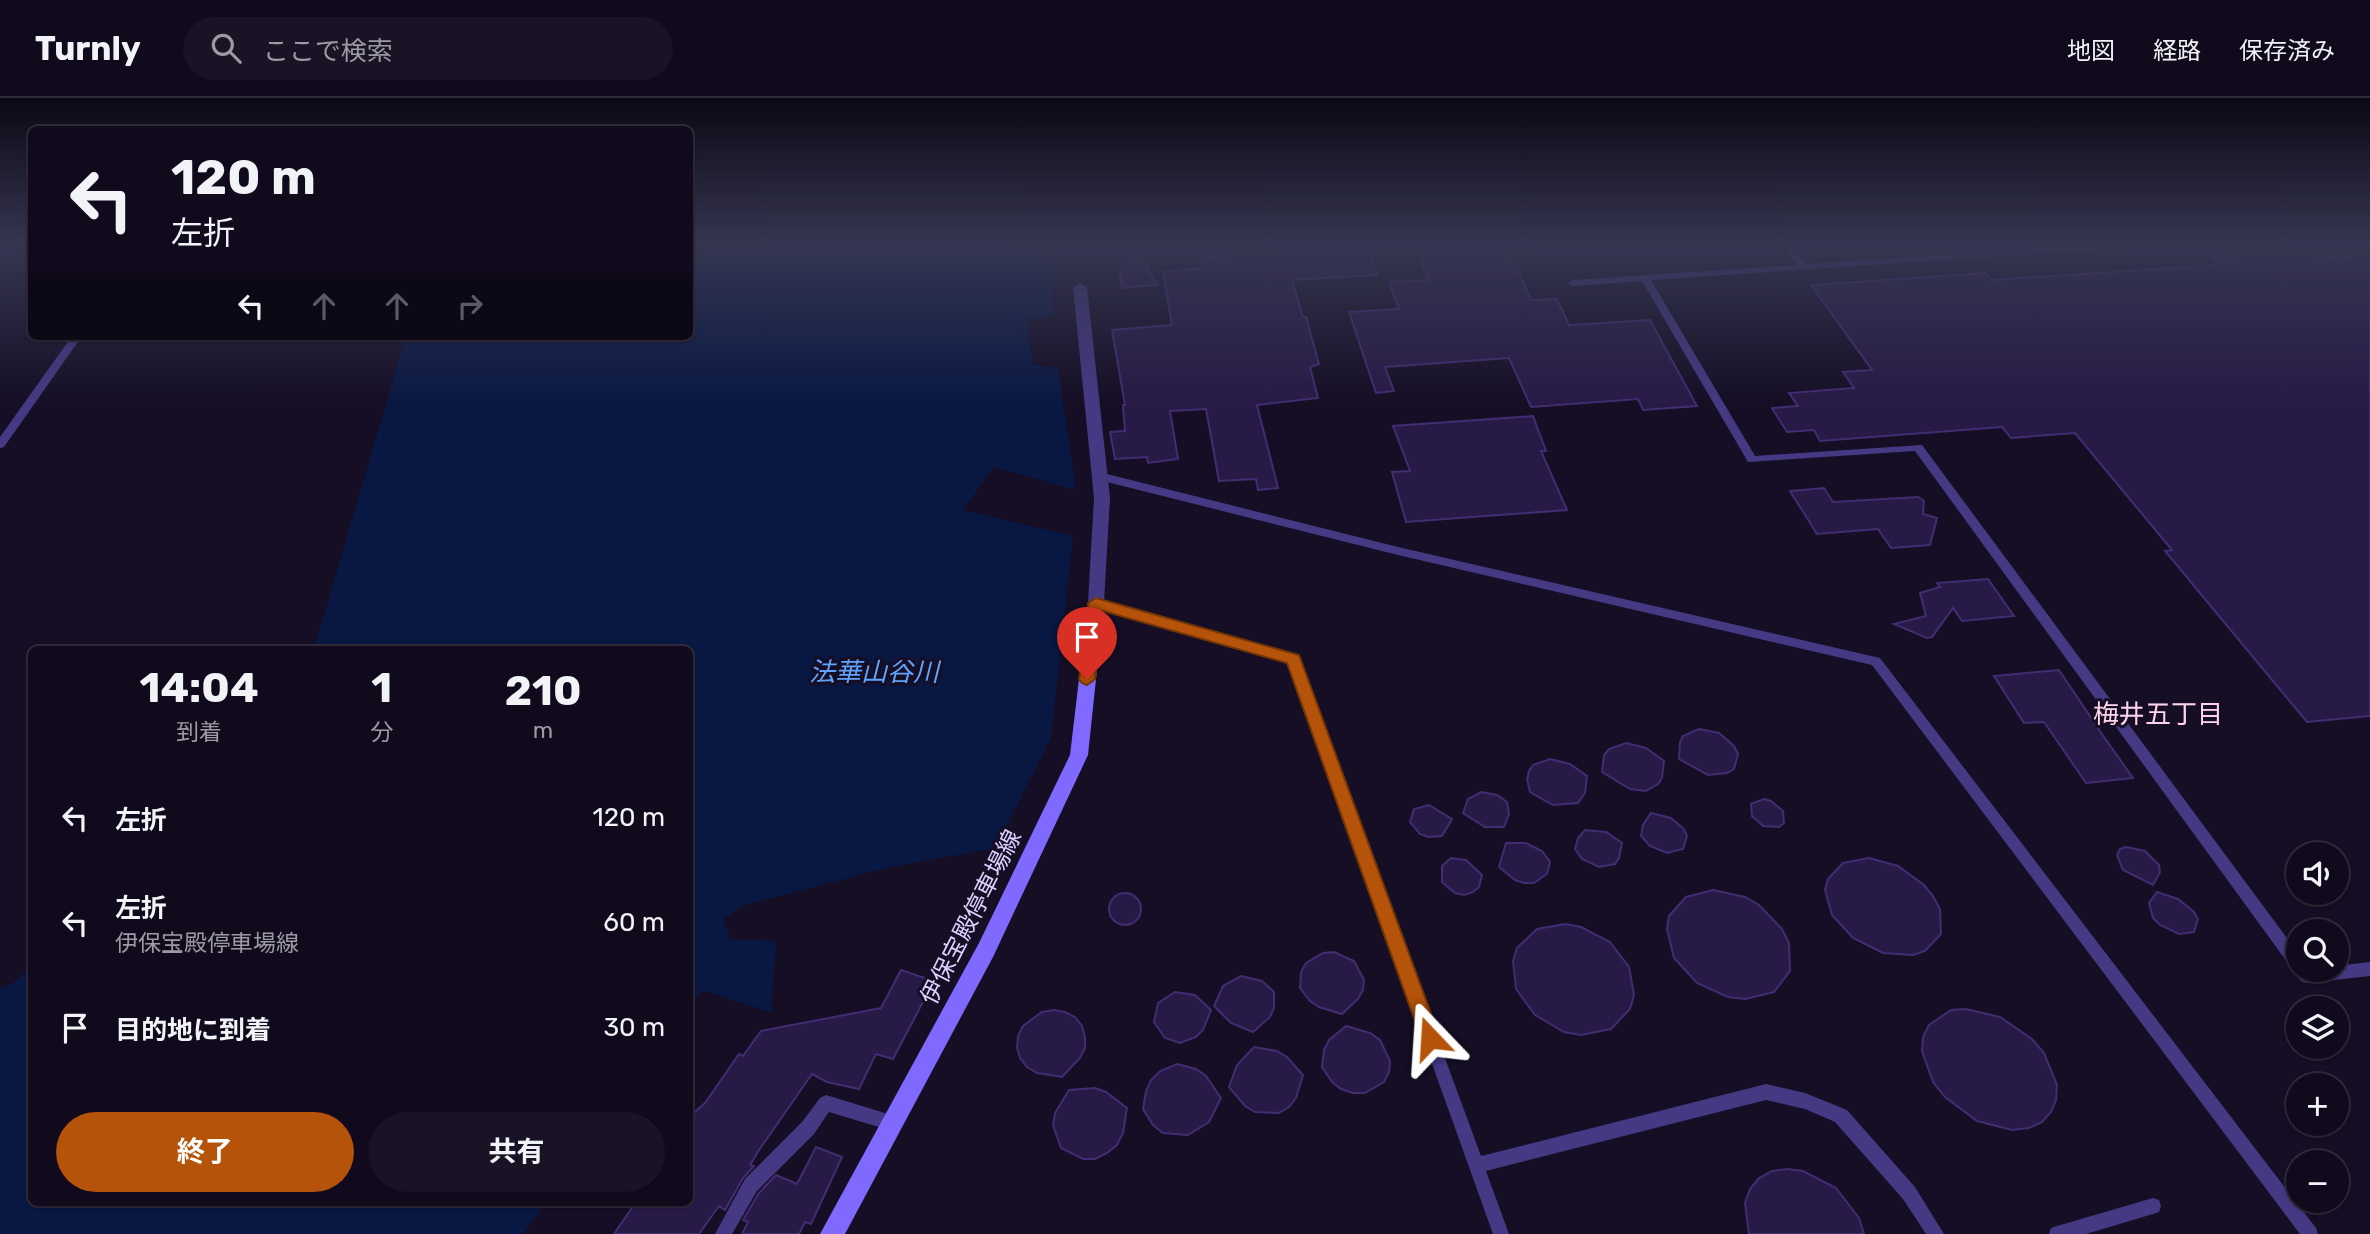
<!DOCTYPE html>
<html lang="ja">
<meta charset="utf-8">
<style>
:root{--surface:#100a1c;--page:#191325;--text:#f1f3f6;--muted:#9c9aa3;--line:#302b3b;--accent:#b45309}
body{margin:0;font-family:Rubik,"Noto Sans JP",sans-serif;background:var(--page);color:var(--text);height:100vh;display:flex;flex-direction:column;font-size:26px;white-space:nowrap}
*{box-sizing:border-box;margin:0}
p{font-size:23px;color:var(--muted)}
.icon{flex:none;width:38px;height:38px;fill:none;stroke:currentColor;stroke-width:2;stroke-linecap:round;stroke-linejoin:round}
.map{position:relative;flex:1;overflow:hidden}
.side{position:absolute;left:28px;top:548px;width:665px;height:560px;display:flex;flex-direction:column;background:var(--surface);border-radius:10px;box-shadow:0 2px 5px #0004,0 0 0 2px var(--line)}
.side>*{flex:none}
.top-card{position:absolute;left:28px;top:28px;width:665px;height:214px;border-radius:10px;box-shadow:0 2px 5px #0004,0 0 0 2px var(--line);background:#100a1c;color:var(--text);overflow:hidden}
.controls{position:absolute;left:2286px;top:744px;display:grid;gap:14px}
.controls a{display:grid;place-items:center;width:63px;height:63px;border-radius:50%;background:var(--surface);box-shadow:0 2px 5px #0004,0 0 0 2px var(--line);font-size:35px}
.pin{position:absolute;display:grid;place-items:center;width:60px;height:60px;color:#fff;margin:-72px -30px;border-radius:50% 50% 50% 0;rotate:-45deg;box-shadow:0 0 7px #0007}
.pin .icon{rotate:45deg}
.me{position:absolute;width:77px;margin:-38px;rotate:340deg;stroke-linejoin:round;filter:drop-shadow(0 0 5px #0008)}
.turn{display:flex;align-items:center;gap:24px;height:147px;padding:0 28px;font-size:32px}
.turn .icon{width:91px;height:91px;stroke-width:2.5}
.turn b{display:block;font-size:49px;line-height:60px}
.lanes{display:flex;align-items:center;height:66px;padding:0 28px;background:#0003;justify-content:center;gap:35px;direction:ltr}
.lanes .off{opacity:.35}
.eta{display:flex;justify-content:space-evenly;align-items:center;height:119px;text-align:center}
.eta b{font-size:42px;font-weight:700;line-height:49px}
.cta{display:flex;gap:14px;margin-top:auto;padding:14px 28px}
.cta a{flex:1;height:80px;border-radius:42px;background:var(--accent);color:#fff;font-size:28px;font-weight:700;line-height:80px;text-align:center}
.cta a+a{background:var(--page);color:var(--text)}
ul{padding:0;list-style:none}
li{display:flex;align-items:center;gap:21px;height:105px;padding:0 28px}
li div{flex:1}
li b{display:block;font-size:26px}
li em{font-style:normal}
header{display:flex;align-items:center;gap:42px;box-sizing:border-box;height:98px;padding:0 35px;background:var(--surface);border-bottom:2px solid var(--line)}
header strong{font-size:33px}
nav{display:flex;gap:38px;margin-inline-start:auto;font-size:24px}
.search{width:490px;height:63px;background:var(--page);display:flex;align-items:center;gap:18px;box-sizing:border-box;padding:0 24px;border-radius:38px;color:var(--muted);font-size:26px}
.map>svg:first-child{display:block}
</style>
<header>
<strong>Turnly</strong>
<div class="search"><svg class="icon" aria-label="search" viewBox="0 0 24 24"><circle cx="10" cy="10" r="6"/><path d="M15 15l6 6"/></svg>ここで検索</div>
<nav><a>地図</a><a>経路</a><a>保存済み</a></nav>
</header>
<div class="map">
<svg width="2370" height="1136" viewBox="0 0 2370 1136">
<rect width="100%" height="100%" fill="#150e25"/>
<g fill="#091843">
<path d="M690,147H1050L1054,219L1027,222L1033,267L1058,270L1076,392L994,369L963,412L1073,438L1051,640L995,750L891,769L744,807L723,821L730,841L776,843L771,914L702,892L690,909V551H314L406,238H690Z"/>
<path d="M31,869L32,1104H546L523,1136H0V891L13,885Z"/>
</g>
<g fill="#281a46" stroke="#422c72" stroke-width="2">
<path d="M1319,147H1367L1377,177L1292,182L1303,219H1306L1319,266L1310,269L1318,300L1257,307L1278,390L1258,392L1256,381L1219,383L1206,311L1170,313L1178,361L1148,365L1147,359L1115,361L1110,334L1125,333L1123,307H1125L1112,232L1172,227L1163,174L1202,170L1200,160L1321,153Z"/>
<path d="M1414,147H1501L1512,168L1517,169L1531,202L1557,201L1569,227L1650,222L1697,308L1643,312L1638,301L1531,309L1509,260L1385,269L1394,293L1376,295L1349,214L1399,211L1389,184L1429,182Z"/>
<path d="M2292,154L2300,161L2370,157V618L2307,624L2165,453L2172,452L2075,335L2011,340L2002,329L1820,343L1814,332L1787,334L1772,310L1798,308L1789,295L1854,290L1843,274L1872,272L1811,187L1985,175L1991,182L2220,167L2213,160Z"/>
<path d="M1135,159L1142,160L1157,187L1122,190L1120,178L1124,162Z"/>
<path d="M1533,318L1546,353H1541L1567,412L1406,424L1392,374L1410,373L1393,328Z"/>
<path d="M1824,390L1833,404L1918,399L1924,403L1923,416L1937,420L1930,447L1891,450L1878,431L1817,436L1790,393Z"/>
<path d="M1988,481L2014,518L1962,523L1953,510L1932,539L1927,540L1894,526L1926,518L1920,495L1940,489L1937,485Z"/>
<path d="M2059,572L2104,639L2133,680L2086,685L2044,624L2024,625L1994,578Z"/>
<path d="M1699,631L1719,635L1734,648L1738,656L1734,671L1727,675L1708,677L1679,661L1680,644L1683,638Z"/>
<path d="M1626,645L1646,650L1664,663L1662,680L1658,686L1646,693L1630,691L1602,674L1604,657L1609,651Z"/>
<path d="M1550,661L1570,666L1587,678L1585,695L1578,705L1553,707L1530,694L1527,681L1529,673L1533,667Z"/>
<path d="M1481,694L1497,697L1507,704L1509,716L1504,729H1485L1463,715L1468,701Z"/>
<path d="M1764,701L1771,703L1783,713L1784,725L1779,729L1763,728L1752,718L1751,706Z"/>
<path d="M1429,707L1452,721L1442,738L1428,739L1420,736L1410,724L1414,711Z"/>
<path d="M1651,715L1671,720L1684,731L1687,738L1683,751L1667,755L1650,748L1641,738L1643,727Z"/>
<path d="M1585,732L1606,734L1622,745L1619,760L1615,766L1599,769L1582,761L1575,751L1578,740Z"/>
<path d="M1506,745H1526L1542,753L1550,764L1547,776L1534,785H1524L1515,782L1499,769Z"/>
<path d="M2126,749L2145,753L2159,767L2160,774L2153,787L2123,772L2117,757L2120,751Z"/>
<path d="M1451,760L1466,762L1482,777L1479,789L1473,794L1464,797L1455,795L1442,784V768Z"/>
<path d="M1869,760L1898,768L1924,787L1933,798L1940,811L1941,836L1925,853L1913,857L1883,855L1853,840L1832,817L1825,792L1828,781L1843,765Z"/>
<path d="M1713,792L1745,799L1759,807L1782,831L1789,845L1790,873L1774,894L1745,901L1728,899L1697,885L1674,860L1667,831L1669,818L1686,799Z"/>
<path d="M2157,794L2178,801L2194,814L2198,821L2194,834L2179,836L2160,827L2153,820L2149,805Z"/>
<circle cx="1125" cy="811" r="16"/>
<path d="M1565,826L1581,829L1610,844L1629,869L1634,897L1630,911L1611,931L1581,937L1564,934L1535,917L1516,891L1513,863L1517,850L1537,831Z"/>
<path d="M1334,854L1354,863L1364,882L1363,892L1358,901L1342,916L1319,909L1310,903L1300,890L1301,874L1306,865L1323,855Z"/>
<path d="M901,872L934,883L893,961L876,956L859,991L827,984L812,976L759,1052L750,1067L754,1068L743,1080L725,1112L719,1108L699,1136H614L636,1104H690V1018L705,1005L739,956L743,958L761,933L881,910Z"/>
<path d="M1241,878L1262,883L1274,894V910L1270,919L1253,934L1231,925L1214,908L1223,888Z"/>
<path d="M1175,894L1195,897L1211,912L1203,932L1196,939L1180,945L1165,940L1154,924L1158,905Z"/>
<path d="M1966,911L2000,919L2032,941L2044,955L2057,987L2056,1002L2051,1014L2042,1024L2029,1030L2012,1032L1977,1023L1945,999L1933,984L1922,953L1923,939L1929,927L1951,912Z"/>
<path d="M1054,912L1065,914L1075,919L1082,928L1085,939V950L1080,960L1062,979L1037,975L1027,969L1020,960L1017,950L1018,938L1023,928L1042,914Z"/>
<path d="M1346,928L1370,935L1380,942L1390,963L1389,974L1384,984L1365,995H1353L1341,991L1332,984L1322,969L1324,952L1329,942Z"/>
<path d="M1254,949L1277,953L1287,959L1303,977L1296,1000L1289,1009L1279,1015L1255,1014L1245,1008L1229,989L1237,967Z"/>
<path d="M1177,966L1196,971L1206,978L1221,1000L1209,1024L1188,1037L1163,1035L1153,1027L1143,1011L1146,993L1151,982L1160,973Z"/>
<path d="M1095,990L1106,994L1127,1010L1123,1035L1117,1047L1107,1055L1095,1061H1083L1061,1050L1053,1027L1055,1015L1069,992Z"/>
<path d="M816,1049L842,1059L811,1126L805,1124L799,1136H742L748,1124L743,1122L759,1095L776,1077L797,1086Z"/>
<path d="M1787,1071L1803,1073L1836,1090L1859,1120L1864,1136H1749L1745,1105L1750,1091L1759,1080L1772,1073Z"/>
</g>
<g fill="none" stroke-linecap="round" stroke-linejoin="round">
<g fill="#453984" fill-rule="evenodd">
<path d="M1783,147H1791L1806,166L2084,147H2120L2116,150L1651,182L1755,358L1922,347L2298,855V872H2336V868L2370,864V878L2306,885L2301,883L1915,353L1748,364L1642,183L1573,188L1568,185L1573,182L1797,167Z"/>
<path d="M72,238H82L4,349L0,350V339Z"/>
<path d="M1099,374L1398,449L1880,560L2316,1130L2318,1136H2300L1872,567L1398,457L1095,381L1094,378Z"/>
<path d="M1096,501L1297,558L1481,1058L1766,986L1805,995L1847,1012L1915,1089L1944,1136H1926L1903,1101L1835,1024L1805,1011L1766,1002L1486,1073L1509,1136H1493L1288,564L1092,508L1090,505Z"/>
<path d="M826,997L898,1019L900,1025L898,1031L892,1033L829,1014L814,1036L757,1093L732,1136H715L745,1081L802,1024L820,1000Z"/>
<path d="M2153,1100L2159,1102L2161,1108L2159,1114L2153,1116L2086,1136H2049L2051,1130L2057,1128Z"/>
</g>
<path fill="#453984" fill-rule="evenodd" d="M1080,185L1087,189L1110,400L1104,505L1096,511L1088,505L1094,400L1073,189Z"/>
<path fill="#7f69ff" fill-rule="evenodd" d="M1096,499L1104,505L1088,657L993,859L845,1136H820L979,845L1070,657L1088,505Z"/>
</g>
<linearGradient id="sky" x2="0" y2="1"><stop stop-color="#0c0814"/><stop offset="0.48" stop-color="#353651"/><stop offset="1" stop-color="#353651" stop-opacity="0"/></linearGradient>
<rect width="2370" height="306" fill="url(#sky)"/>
<path fill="#b45309" stroke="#753606" stroke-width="2" d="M1096,500L1299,557L1440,940L1437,947L1430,950L1423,947L1421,940L1287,565L1103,513L1095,581L1087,587L1082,585L1079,581L1088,505Z"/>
<g text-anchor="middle" stroke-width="6" stroke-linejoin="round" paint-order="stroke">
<g font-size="24" fill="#ddd2ff" stroke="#150e25">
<text transform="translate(971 819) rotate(-63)" y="8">伊保宝殿停車場線</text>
</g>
<g font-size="26" font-style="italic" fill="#60a3ff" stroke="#150e25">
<text x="874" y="583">法華山谷川</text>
</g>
<g font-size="26" fill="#ffd4ea" stroke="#150e25">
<text x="2158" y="625">梅井五丁目</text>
</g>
</g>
</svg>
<div class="controls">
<a><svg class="icon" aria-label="sound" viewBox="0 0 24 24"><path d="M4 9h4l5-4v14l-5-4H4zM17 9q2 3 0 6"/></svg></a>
<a><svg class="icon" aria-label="search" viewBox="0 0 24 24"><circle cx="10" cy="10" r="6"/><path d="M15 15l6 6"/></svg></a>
<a><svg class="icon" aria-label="layers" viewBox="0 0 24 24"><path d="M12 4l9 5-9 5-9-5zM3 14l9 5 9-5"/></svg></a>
<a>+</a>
<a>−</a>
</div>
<div class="pin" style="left:1087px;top:581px;background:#d93025"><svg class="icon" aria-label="arrive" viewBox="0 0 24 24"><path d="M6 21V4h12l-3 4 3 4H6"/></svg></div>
<svg class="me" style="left:1430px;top:940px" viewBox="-20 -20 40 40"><path d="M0-17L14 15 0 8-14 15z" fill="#b45309" stroke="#fff" stroke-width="4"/></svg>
<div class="top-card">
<div class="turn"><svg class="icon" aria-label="left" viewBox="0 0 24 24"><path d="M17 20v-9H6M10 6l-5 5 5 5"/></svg><div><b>120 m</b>左折</div></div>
<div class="lanes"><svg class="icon" aria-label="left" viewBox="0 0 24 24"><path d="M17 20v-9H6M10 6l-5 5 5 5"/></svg><svg class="icon off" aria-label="ahead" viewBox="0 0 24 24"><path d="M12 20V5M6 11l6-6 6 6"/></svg><svg class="icon off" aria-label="ahead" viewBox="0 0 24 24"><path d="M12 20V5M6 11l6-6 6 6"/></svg><svg class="icon off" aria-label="right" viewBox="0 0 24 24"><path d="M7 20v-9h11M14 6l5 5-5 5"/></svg></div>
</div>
<section class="side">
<div class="eta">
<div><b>14:04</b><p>到着</p></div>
<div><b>1</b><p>分</p></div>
<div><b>210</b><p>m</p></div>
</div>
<ul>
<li><svg class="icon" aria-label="left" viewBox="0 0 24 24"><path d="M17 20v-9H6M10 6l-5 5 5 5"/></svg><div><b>左折</b></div><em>120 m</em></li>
<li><svg class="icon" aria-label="left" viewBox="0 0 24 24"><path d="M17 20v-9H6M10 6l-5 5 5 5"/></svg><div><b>左折</b><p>伊保宝殿停車場線</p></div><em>60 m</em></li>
<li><svg class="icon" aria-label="arrive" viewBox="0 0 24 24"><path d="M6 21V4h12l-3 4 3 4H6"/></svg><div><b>目的地に到着</b></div><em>30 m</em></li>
</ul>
<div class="cta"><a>終了</a><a>共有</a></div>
</section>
</div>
